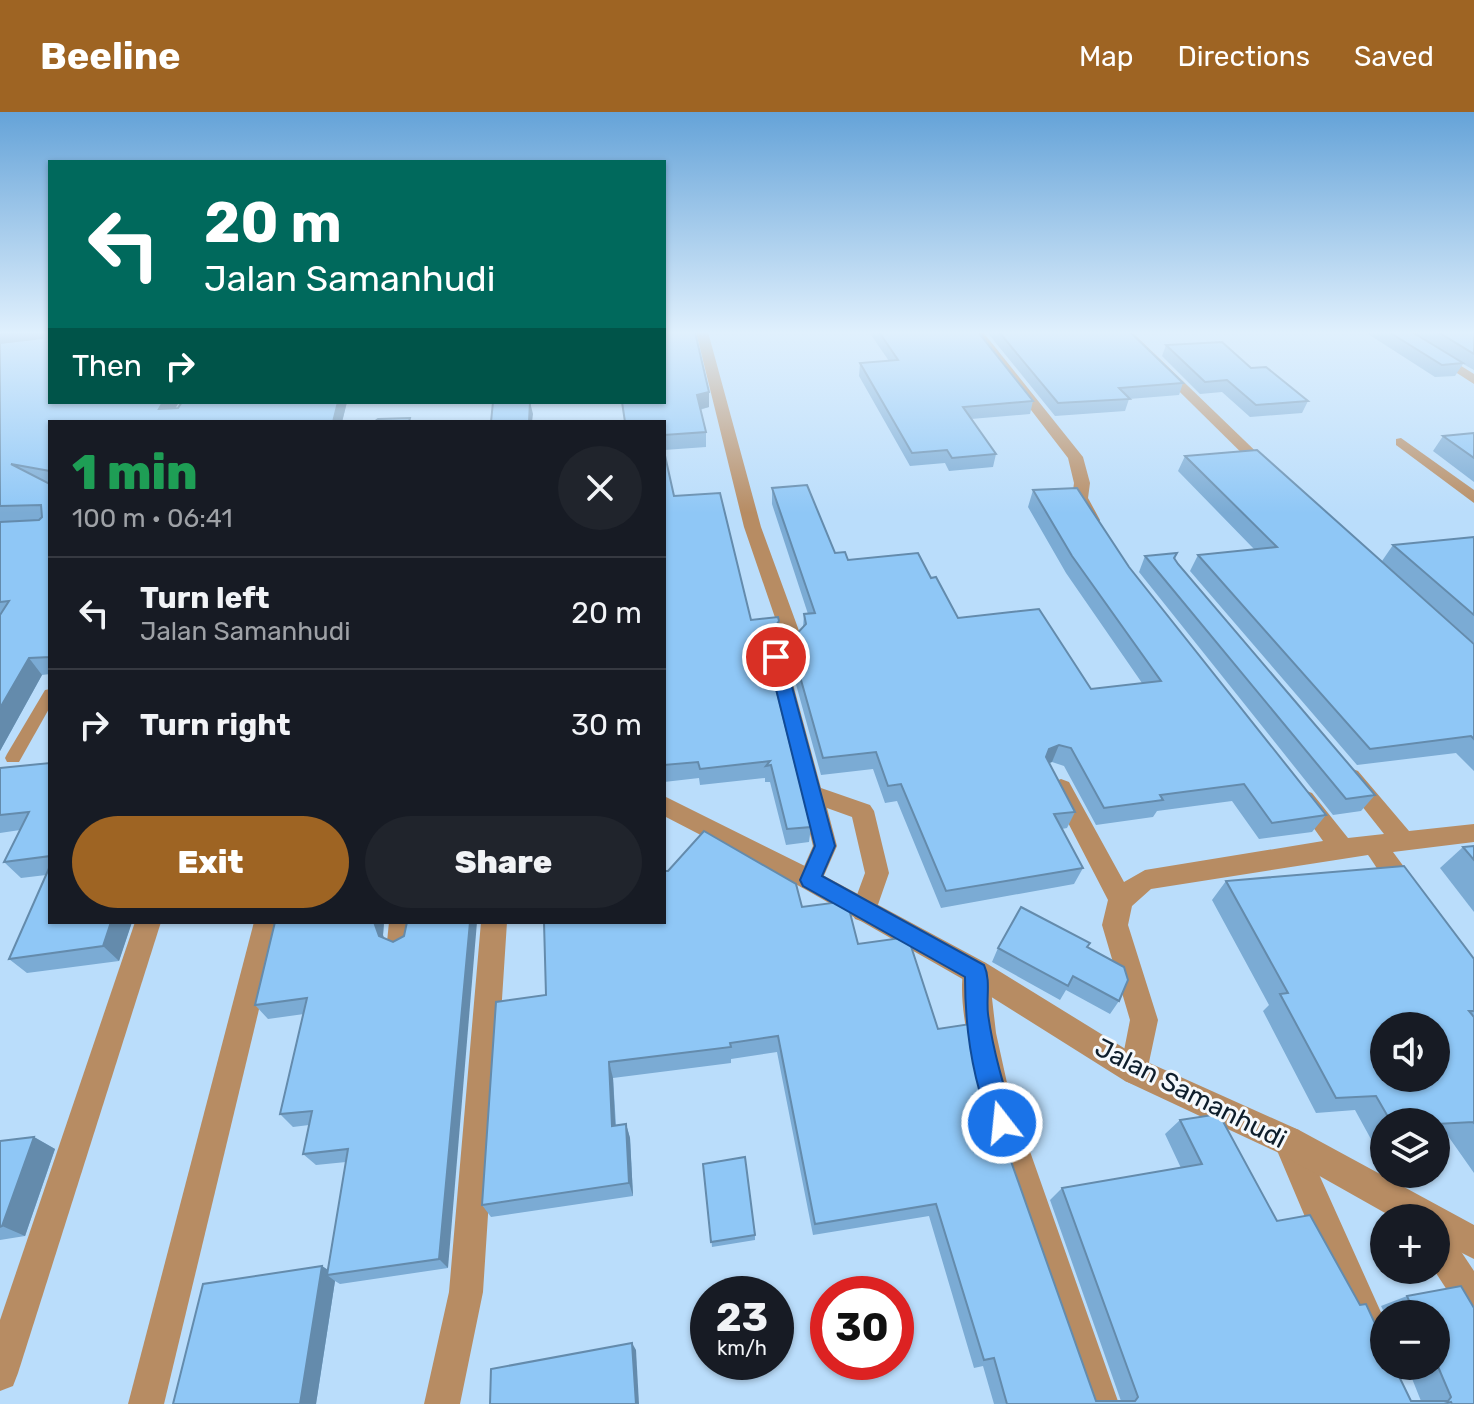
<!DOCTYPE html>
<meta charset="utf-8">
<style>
:root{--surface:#171b24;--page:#20242c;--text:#f1f3f6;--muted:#9ea1a6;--line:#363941;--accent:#9e6423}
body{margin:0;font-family:Rubik,sans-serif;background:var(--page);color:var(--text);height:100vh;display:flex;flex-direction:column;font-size:30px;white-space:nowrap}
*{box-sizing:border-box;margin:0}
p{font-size:26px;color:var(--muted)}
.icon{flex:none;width:44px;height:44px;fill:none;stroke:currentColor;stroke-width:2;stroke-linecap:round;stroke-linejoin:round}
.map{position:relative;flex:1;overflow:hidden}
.panel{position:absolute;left:48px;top:308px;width:618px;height:504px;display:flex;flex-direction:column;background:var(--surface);border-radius:0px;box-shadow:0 2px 6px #0004}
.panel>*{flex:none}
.top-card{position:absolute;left:48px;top:48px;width:618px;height:244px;border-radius:0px;box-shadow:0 2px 6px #0004;background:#00695c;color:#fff;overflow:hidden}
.fabs{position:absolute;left:1370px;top:900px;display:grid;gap:16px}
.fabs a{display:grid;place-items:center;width:80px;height:80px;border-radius:50%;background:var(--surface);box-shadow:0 2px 6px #0004;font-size:40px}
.speed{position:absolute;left:690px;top:1164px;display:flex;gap:16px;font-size:40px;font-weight:700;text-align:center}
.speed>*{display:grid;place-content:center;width:104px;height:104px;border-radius:50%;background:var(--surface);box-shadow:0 2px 6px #0004;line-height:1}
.speed small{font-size:20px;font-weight:400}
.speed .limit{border:12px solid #d22;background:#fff;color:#111}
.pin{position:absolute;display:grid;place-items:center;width:68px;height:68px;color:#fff;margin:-34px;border:4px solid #fff;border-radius:50%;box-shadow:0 2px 8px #0007}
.me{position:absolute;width:88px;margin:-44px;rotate:344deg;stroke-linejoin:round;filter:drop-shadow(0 0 6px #0008)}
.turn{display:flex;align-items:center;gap:28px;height:168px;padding:0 24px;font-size:36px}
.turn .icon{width:104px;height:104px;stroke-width:2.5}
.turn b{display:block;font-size:56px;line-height:68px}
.then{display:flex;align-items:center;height:76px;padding:0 24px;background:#0003;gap:16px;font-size:30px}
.round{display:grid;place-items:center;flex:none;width:84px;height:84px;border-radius:42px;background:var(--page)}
.summary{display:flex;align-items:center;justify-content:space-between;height:136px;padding:0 24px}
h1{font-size:48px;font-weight:800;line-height:60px;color:#1e9e55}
.cta{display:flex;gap:16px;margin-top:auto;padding:16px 24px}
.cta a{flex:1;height:92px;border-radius:48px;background:var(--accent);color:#fff;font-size:32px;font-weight:800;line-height:92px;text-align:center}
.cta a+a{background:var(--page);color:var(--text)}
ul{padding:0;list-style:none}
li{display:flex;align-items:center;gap:24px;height:112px;padding:0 24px;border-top:2px solid var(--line)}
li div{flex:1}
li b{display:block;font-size:30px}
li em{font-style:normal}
header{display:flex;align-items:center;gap:48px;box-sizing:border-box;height:112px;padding:0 40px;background:var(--accent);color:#fff}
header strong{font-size:38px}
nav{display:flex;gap:44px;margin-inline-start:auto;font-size:28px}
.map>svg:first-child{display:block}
</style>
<header>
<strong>Beeline</strong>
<nav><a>Map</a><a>Directions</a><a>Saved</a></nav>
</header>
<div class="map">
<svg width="1474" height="1292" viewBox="0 0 1474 1292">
<rect width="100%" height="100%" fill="#baddfb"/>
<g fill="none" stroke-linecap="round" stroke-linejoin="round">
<path fill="#b78c63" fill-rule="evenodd" d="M50,577V595L19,650H7L5,646L7,642L45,578Z"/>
<g fill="#b78c63" fill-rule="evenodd">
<path d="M696,220H708L761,415L802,527L786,546L821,676L870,693L874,699L889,761L873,807L864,810L855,807L851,799L865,761L852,705L827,696L837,734L819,775L810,778L801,775L798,768L813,734L766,545L782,526L744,415Z"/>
<path d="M971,220H983L1083,345L1090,371L1088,386L1100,408L1098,412H1086L1072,386L1074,371L1068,346Z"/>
<path d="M1119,220H1132L1274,357V363H1264Z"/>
<path d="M1393,220H1407L1474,262V272Z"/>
<path d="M1401,326L1474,378V391L1396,333V327Z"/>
<path d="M1350,656L1358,659L1409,719L1474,712V730L1393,740L1421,778L1417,785C1395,793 1380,759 1368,743L1151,777L1132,794L1128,813L1158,908L1145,969L1135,973L1125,969L1120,959L1130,908L1102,813L1108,788L1050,676L1053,670L1061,667L1069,670L1124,770L1145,758L1323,729L1293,687L1296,681L1304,678L1312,681L1348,726L1384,722L1339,665L1342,659Z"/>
<path d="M135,810H161L18,1261L13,1274L0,1279V1208Z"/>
<path d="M254,810H280L164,1292H128Z"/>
<path d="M389,810H415L409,838L400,842L391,838L387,830Z"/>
<path d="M481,810H507L483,1180L460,1292H424L449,1180Z"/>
<path d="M976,848L986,851L989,860L996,921L1009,980L1119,1292H1083C1057,1217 939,911 966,851Z"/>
<path d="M1288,1014L1299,1018L1384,1207V1254H1399L1397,1261L1384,1266L1371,1261L1273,1029L1277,1018Z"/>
<path d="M1436,1115L1448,1120L1474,1159V1206L1462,1201L1434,1158Z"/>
</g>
<path fill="#b78c63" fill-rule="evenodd" d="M664,684L819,761L986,851L1145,949L1299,1018L1474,1113V1147L1436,1128V1106H1394L1277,1040L1125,969L966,869L801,775L664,704Z"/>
</g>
<g fill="#7babd4">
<path d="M0,220L175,297L178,296L182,290H347L342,310H50V562L42,563L0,639Z"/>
<path d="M869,220H978L1033,289L1030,302L971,307L996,342L993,355L949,359L945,351L910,354L859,264L860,251L889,249Z"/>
<path d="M987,220H1130L1183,271L1179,283L1129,287L1125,299L1055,304Z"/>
<path d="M1365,220H1474V258L1463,252L1455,264L1435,265Z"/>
<path d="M1166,233L1251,256L1308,289L1302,301L1250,305L1222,280L1200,282L1162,244Z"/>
<path d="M709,280V295L700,298L706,320V335L664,338V310Z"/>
<path d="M1474,321V370L1433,339L1443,324Z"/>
<path d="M664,339L674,384L751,508L779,525L767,541L811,715L809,730L786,733L770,670H765V666L700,673L699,666L664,670Z"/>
<path d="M1185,344L1474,532V659L1456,641L1357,653L1190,459L1198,443L1254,437L1178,359Z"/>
<path d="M772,376L835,441L848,448L931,466L958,506L1091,577L1142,571L1066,461L1028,395L1033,378L1129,455L1326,703L1312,720L1259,727L1232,689L1157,699L1153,705L1096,713L1064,654L1052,650L1049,651L1075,700L1067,716L1062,717L1083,756L1074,772L941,796L897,689L885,691L873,657L821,663L789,547L790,529L803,515L804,502H808L772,392Z"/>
<path d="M1474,425V531L1382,449L1393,433Z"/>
<path d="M1177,441L1175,447L1178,452L1375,683L1361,699L1333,703L1139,460L1145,444Z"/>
<path d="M50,651V810H132L119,849L27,861L9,847L46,763L21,766L4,750L20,718L0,721V656Z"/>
<path d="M704,719L796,772L802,795L847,789L858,832L908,825L938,917L970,912L984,958L981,964L1096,1289H1121L1050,1088L1062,1076L1181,1056L1165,1022L1180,1008L1219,1002L1277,1109L1310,1103L1360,1193L1366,1192L1384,1231V1254H1394L1411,1289H1421L1407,1254H1436V1202H1385L1381,1194L1407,1184L1461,1174L1474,1196V1292H994L983,1254L974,1256L929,1104L813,1123L777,940L731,947V951L613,966L616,1013L626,1012L630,1026L633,1084L491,1105L482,1093L496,890L546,883L544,810H664V759H668Z"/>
<path d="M1474,734V800L1440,756L1463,735Z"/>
<path d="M1226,769L1474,847V1061L1448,1024L1436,1025V1010H1384V1028L1372,1029L1355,998L1316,1001L1263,899L1269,893L1212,788Z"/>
<path d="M275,810H384L383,823L448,1156L340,1172L335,1169L316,1292L322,1154L328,1158L346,1050L316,1053L303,1042L309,1013L293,1015L280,1002L304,902L268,907L255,893Z"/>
<path d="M1087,835L1119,889L1110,902L1066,878L1060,888L992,850L998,836Z"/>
<path d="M34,1025L55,1037L25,1124L0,1128V1029Z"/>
<path d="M703,1052L755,1123V1128L712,1135Z"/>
</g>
<g fill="#648bac">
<path d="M0,220H46L50,226L0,234Z"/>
<path d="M709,280V295L697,298V283Z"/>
<path d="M163,290H179L168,310L159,297Z"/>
<path d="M338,290H347L342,310H333Z"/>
<path d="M530,290L533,302L532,310H529Z"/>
<path d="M779,509V525L763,546L764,529Z"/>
<path d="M29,546L42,563L0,639V596Z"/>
<path d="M1059,633L1052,650L1042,654L1049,637Z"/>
<path d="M111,810H132L119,849L103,834Z"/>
<path d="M374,810H384L383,823L388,839L379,824Z"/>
<path d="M470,810H477L448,1156L439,1147Z"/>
<path d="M609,950L613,966L616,1028L612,1014Z"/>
<path d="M626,1012L630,1026L633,1084L629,1071Z"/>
<path d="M34,1025L55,1037L25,1124L2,1114Z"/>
<path d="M322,1154L334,1162L327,1163L335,1169L316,1292H300Z"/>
<path d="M632,1231L636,1238L639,1292H636Z"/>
</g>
<g fill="#8fc7f6" stroke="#648bac" stroke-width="2" fill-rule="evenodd">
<path d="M44,220H50V290H163L159,297L178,296L182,290H338L333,310H50V359L11,352L50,372V545L29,546L0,596V503L9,489L0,490V410L39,408L42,405L41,393L0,394V231L42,226Z"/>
<path d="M664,220H695L709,280L697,283L706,320L664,323V310H625L622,290H664Z"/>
<path d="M879,220H978L1033,289L963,295L996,342L952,346L947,338L912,341L860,251L898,248Z"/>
<path d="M999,220H1130L1183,271L1119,276L1130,287L1058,291Z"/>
<path d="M1389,220H1412L1463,251L1442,253Z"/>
<path d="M1438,220H1474V242Z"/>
<path d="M1222,230L1251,256L1266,255L1308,289L1256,293L1227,268L1205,270L1166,233Z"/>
<path d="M493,290H530L529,310H491Z"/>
<path d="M410,306L409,310H374L378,307Z"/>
<path d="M1474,321V346L1443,324Z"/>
<path d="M1257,338L1474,532V627L1471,624L1370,637L1198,443L1277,435L1185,344Z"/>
<path d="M664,339L674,384L720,381L751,508L778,505L779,509L764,529L811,715L787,717L771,653L766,654L770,649L700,657L698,650L664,653Z"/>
<path d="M807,373L835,441L845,440L848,448L918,441L931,466L936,465L958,506L1039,497L1091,577L1161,569L1072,444L1033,378L1077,376L1129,455L1326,703L1272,711L1244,672L1160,683L1163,688L1104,696L1071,636L1059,633L1049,637L1046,645L1075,700L1054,702L1083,756L946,779L901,672L888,674L876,640L823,646L790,529L806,512L804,502L815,501L772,376Z"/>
<path d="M1474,425V503L1393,433Z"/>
<path d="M1177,441L1174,446L1178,452L1375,683L1346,687L1145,444Z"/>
<path d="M50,651V744L4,750L29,700L0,703V656Z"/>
<path d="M704,719L796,772L802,795L847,789L858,832L908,825L938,917L970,912L984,958L979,959L1096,1289H1135L1138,1285L1062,1076L1202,1052L1180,1008L1219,1002L1277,1109L1310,1103L1360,1193L1366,1192L1384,1231V1254H1394L1411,1289H1448L1451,1285L1436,1250V1202H1413V1198L1407,1184L1461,1174L1474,1196V1292H1452L1451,1290L1444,1292H1007L994,1246L984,1248L936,1092L815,1112L778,924L730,931L731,935L609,950L612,1014L626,1012L629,1071L482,1093L496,890L546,883L544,810H664V759H668Z"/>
<path d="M1474,734V748L1463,735Z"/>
<path d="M50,754V810H111L103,834L9,847Z"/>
<path d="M1404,754L1474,847V899H1469L1474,905V1011L1473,1010L1436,1012V1010H1391L1376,984L1336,986L1280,882L1288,881L1226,769ZM1384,914H1436V966H1384Z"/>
<path d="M1021,795L1090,831L1087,835L1124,855L1128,868L1119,889L1073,864L1068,874L998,836Z"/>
<path d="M275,810H374L379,824L393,830L404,824L407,810H470L439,1147L327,1163L348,1037L303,1042L312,999L280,1002L307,886L255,893Z"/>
<path d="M34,1025L2,1114L0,1115V1029Z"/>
<path d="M745,1045L755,1123L711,1130L703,1052Z"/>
<path d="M322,1154L300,1292H173L203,1172Z"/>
<path d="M632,1231L636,1292H490L491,1257Z"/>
</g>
<linearGradient id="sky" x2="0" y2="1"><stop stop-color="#65a3d8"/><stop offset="0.55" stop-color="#e0f0fd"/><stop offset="1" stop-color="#e0f0fd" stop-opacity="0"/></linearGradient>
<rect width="1474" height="401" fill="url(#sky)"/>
<path fill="#1a73e8" stroke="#114b97" stroke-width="2" d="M776,540L784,545L835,734L822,764L984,853C991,868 986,886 988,902C993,939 1004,975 1015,1011L1011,1020L1002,1024L994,1020C973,972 965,917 965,865L803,774L800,768L815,734L768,545Z"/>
<g text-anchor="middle" stroke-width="6" stroke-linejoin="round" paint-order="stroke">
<g font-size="26" fill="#0e1e2c" stroke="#f5f9fd">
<text transform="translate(1191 981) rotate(27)" y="9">Jalan Samanhudi</text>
</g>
</g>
</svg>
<div class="fabs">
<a><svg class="icon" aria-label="sound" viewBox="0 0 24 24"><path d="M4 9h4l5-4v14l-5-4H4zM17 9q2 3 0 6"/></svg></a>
<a><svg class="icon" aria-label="layers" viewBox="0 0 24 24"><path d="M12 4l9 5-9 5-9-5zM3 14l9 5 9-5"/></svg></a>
<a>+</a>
<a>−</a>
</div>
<div class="speed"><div>23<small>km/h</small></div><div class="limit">30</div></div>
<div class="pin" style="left:776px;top:545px;background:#d93025"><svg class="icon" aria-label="arrive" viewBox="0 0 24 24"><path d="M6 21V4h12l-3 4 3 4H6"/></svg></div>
<svg class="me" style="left:1002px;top:1011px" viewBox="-20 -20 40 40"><circle r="17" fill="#1a73e8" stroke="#fff" stroke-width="3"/><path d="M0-11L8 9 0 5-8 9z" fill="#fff"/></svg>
<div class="top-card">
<div class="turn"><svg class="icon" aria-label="left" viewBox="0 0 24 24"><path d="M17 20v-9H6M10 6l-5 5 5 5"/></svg><div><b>20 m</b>Jalan Samanhudi</div></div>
<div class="then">Then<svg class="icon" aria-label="right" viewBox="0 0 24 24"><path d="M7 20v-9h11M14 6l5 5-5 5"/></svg></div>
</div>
<section class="panel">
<div class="summary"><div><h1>1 min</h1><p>100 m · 06:41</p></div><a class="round"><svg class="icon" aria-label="close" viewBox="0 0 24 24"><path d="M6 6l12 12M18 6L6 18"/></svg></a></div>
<ul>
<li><svg class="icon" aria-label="left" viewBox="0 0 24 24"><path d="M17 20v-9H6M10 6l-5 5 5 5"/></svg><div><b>Turn left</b><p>Jalan Samanhudi</p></div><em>20 m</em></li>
<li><svg class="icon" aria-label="right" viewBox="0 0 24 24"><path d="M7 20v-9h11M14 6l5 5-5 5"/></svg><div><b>Turn right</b></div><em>30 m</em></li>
</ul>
<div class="cta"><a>Exit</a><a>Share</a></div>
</section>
</div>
